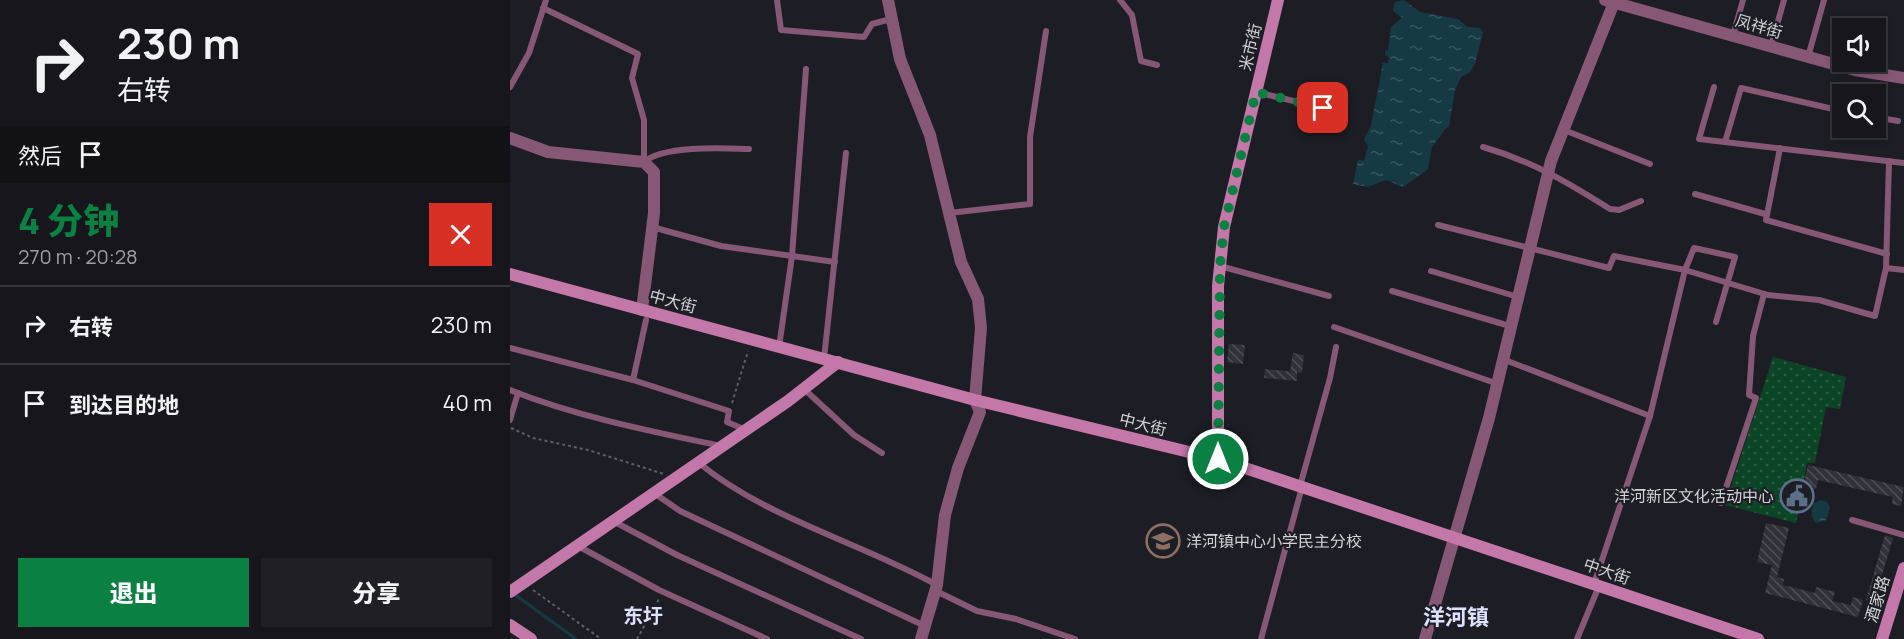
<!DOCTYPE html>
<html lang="zh">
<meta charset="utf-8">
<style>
:root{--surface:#16161c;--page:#1f1f25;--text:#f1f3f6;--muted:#9e9fa3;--line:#35353b;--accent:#0b8043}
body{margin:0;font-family:Manrope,"Noto Sans SC",sans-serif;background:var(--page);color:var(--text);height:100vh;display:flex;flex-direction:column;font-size:22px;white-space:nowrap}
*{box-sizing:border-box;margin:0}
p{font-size:20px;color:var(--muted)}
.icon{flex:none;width:33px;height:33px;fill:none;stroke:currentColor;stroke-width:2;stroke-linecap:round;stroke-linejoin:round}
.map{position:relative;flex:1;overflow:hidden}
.details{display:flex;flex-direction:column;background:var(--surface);width:510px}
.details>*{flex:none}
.hud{background:#16161c;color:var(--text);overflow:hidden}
.buttons{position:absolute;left:1322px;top:18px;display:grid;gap:12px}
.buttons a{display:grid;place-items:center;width:54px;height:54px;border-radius:0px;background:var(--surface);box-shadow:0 3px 9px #0003,0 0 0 2px var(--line);font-size:30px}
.pin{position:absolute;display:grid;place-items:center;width:51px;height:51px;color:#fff;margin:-26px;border-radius:12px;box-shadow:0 3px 9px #0006}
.me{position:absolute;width:66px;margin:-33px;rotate:0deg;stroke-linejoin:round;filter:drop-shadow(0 0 4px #0008)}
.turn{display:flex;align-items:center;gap:21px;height:126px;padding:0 18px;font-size:27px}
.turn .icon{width:78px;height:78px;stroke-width:2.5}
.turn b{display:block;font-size:42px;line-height:51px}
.then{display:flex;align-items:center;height:57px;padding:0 18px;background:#0003;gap:12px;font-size:22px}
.round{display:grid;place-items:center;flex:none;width:63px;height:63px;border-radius:0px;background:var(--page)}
.head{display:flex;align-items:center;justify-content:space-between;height:102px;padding:0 18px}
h1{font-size:36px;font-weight:800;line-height:45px;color:var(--accent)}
.cta{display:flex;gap:12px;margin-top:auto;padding:12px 18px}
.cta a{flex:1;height:69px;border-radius:0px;background:var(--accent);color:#fff;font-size:24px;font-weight:800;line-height:69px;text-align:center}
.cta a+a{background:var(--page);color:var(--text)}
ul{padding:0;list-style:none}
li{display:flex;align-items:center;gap:18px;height:78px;padding:0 18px;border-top:2px solid var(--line)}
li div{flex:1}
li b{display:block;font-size:22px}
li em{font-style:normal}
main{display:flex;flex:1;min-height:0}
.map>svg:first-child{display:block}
</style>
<main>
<section class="details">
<div class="hud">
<div class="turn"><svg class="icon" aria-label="right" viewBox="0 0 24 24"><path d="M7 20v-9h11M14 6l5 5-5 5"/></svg><div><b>230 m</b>右转</div></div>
<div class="then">然后<svg class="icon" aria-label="arrive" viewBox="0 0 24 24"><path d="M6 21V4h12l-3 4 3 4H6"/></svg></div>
</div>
<div class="head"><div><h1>4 分钟</h1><p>270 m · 20:28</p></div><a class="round" style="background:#d93025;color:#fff"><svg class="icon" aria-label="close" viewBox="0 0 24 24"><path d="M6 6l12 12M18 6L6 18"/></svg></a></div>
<ul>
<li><svg class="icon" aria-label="right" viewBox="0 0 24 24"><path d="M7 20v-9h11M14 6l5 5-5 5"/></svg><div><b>右转</b></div><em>230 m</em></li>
<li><svg class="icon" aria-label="arrive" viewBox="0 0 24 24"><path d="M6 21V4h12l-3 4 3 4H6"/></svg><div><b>到达目的地</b></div><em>40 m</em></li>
</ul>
<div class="cta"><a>退出</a><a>分享</a></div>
</section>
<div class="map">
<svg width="1394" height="639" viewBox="0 0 1394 639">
<defs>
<pattern id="grass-dots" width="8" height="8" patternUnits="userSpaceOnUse" patternTransform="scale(1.5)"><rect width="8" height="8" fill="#0c4525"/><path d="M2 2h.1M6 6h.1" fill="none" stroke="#2e5f44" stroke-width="1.8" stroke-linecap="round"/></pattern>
<pattern id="water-ripples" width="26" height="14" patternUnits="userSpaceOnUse" patternTransform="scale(1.5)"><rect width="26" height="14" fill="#163a43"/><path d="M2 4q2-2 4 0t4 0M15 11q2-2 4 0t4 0" fill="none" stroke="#37565d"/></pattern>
<pattern id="building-back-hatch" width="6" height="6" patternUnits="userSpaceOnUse" patternTransform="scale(1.5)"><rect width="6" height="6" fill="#31313a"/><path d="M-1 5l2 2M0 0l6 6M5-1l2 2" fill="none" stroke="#4e4e56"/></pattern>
</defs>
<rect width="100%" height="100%" fill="#1d1e25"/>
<path fill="url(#grass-dots)" d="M1263,357L1336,377L1330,409L1316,407L1305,463H1297L1286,523L1215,505Z"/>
<g fill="url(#water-ripples)">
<path d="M894,0L910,12L948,19L957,27L970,28L973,32L965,64L960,72L951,77L945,90L939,127L936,128L922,147L918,169L893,187L876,180L857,187L843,184L848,160L854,161L858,146L854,140L861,125L873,63H878L879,57L875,55V51L878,50L881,27L892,18L883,11L885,2Z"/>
<path d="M1311,500L1317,502L1320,507L1316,520L1306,523C1300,516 1301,511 1304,503Z"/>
</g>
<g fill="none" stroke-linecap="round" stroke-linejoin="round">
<path stroke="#163a43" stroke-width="3" d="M4,594L66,639"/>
</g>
<g fill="url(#building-back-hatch)">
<path d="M719,344L735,345L733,364L717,362Z"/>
<path d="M783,353L794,355L792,373L780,371Z"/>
<path d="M755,369L787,372V381L754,378Z"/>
<path d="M1298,465L1394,487L1391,506L1382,504L1383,497L1308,480L1306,489L1293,486Z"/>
<path d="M1256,523L1279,528L1267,577L1274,579L1273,585L1305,593L1306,587L1325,592L1322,601L1341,605L1343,597L1353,600L1348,617L1255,593L1262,565L1247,562Z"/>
<path d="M1375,535L1383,538L1364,602L1356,600Z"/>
</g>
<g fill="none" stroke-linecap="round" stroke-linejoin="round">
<g stroke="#5e5f65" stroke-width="2" stroke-dasharray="3 3" stroke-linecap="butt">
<path d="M222,403L238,351"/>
<path d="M1,428L23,438L78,450L154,474"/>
<path d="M23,590L91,639"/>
<path d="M127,639L149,599"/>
</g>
<g stroke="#875776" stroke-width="6">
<path d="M267,0L271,30L354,37L362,24L381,19"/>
<path d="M610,0L622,15L631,61L647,65"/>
<path d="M33,8L128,54L122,78L134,120V161"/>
<path d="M1223,35L1233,0"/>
<path d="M1261,46L1274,0"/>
<path d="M1298,57L1314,0"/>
<path d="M0,87L19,53L36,0"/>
<path d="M1204,87L1189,139L1394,163"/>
<path d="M746,92L813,108"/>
<path d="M1365,117L1388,121"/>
<path d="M1054,130L1140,164"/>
<path d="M1215,142L1231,88L1332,111"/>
<path d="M973,147C1022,161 1057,182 1100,209L1109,210L1131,201"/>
<path d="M1270,148L1256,220L1377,254"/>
<path d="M134,162C153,145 213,148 239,149"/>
<path d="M1185,194L1255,214"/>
<path d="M439,213L520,204V137L536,31"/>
<path d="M928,225L1099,268L1104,256L1175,270L1258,295L1309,300L1365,316L1376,268L1394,270"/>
<path d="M142,227L211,246L325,262"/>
<path d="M710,266L819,296"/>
<path d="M1376,268L1379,161"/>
<path d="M921,271L1008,297"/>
<path d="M882,291L1003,327"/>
<path d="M824,327L988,384"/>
<path d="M269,347L282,256L296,69"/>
<path d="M0,348L123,380L219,411L217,422L236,430"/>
<path d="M314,359L336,153"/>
<path d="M995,360L1140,416"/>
<path d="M123,380L136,320"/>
<path d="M294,389L344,435L372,453"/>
<path d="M0,390C68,417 140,431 211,446"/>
<path d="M0,420L8,393"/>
<path d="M189,463C254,517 351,543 427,585"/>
<path d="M790,486L820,378L826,347"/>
<path d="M144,493L170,511L415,626"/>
<path d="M1211,503L1246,398L1239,395L1243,336L1254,294"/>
<path d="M1342,520L1394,535"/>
<path d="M103,521L167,555L351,639"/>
<path d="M68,546L149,590L257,639"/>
<path d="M1084,584L1140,416L1175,270L1184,248L1225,257L1206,322"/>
<path d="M426,591L467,611L506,619L565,639"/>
<path d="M751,639L792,487"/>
<path d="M1067,639L1089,586"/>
</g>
<g stroke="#875776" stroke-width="12">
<path d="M378,0L390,59L420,135L451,262L468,299L471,328L465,400L470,412L448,468L435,515L427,585L411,639"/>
<path d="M1095,0L1345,70L1394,78"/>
<path d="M0,138L38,152L134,162L144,172V213L132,310"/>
<path d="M915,639L979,418L1041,161L1105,0"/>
</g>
<g stroke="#c477a9" stroke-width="12">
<path d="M0,274L465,400L708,459L1248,639"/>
<path d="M708,459V286L714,227L768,0"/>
<path d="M0,592L278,401L328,362"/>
<path d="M0,625L21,639"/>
<path d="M1372,639L1394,568"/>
</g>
</g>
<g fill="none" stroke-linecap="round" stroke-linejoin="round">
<path stroke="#0b8043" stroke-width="10" stroke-dasharray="0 18" d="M708,459L710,266L714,227L746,92L813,108"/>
</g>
<defs>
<g id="civic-ring" transform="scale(1.725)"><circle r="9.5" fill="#1d1e25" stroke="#5c6f8a" stroke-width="1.5"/><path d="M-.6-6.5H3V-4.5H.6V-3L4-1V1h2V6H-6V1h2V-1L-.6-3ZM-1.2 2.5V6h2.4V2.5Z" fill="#5c6f8a"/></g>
<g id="school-ring" transform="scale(1.725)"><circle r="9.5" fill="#1d1e25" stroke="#8d6e63" stroke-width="1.5"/><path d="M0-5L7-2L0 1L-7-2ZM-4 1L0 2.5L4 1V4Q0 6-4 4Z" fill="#8d6e63"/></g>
</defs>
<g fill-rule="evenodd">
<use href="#civic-ring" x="1287" y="496"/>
<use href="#school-ring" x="653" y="541"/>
</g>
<g text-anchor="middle" stroke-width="4.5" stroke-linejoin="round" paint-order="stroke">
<g font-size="16" fill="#d2d2d7" stroke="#1d1e25">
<text transform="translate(1249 26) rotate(16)" y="6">凤祥街</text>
<text transform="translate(740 47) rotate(-77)" y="6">米市街</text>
<text transform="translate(163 301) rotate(15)" y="6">中大街</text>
<text transform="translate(633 424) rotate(14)" y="6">中大街</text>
<text transform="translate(1097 571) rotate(19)" y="6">中大街</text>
<text transform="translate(1367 599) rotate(-73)" y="6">酒家路</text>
</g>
<g font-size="16" fill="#d2d2d7" stroke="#1d1e25" text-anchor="end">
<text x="1264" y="502">洋河新区文化活动中心</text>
<text x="676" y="547" text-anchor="start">洋河镇中心小学民主分校</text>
</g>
<g font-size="20" font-weight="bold" fill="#dde1fe" stroke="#1d1e25">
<text x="133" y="623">东圩</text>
</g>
<g font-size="22" font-weight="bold" fill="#dde1fe" stroke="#1d1e25">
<text x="946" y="625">洋河镇</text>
</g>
</g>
</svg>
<div class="buttons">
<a><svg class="icon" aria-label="sound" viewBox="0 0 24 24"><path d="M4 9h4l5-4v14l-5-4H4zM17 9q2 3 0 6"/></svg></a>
<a><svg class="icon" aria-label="search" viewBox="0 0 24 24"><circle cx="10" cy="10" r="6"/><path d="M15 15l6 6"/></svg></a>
</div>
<div class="pin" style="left:813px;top:108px;background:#d93025"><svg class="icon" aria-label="arrive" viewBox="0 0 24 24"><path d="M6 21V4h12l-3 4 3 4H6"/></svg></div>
<svg class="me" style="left:708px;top:459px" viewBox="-20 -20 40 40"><circle r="17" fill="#0b8043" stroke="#fff" stroke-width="3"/><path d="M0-11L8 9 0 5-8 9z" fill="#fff"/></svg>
</div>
</main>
